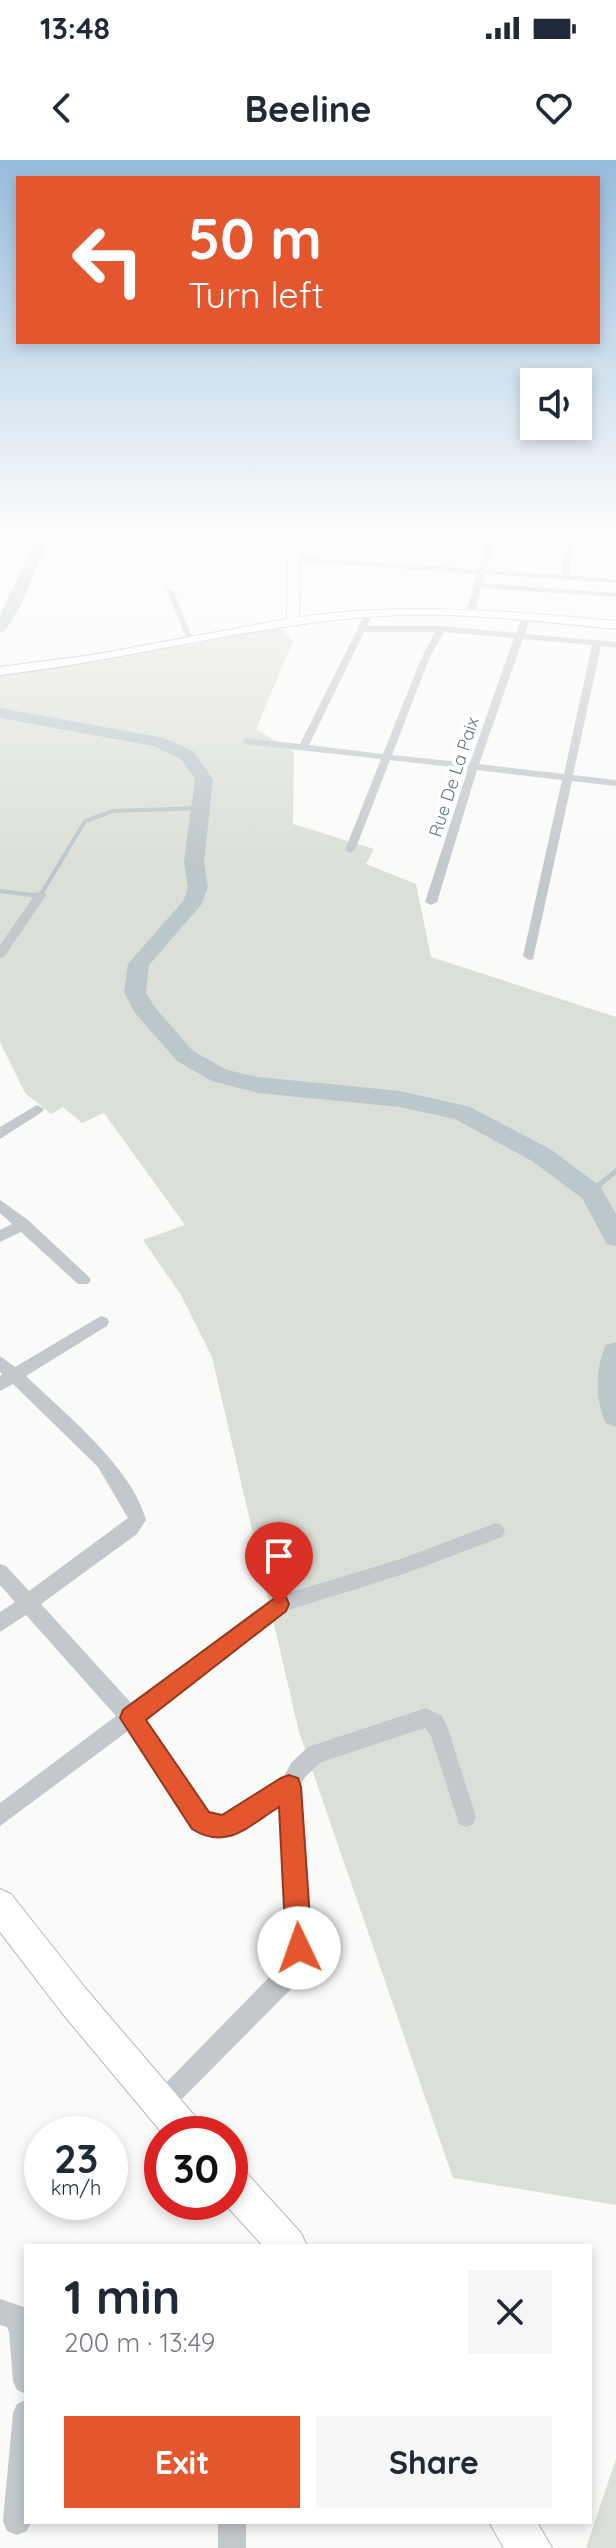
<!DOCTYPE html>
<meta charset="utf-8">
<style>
:root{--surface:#fff;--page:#f6f6f7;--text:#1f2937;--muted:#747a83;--accent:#e4572e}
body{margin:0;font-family:Quicksand,sans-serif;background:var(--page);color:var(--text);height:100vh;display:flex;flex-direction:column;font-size:30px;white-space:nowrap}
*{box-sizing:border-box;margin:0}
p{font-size:26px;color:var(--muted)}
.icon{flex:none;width:44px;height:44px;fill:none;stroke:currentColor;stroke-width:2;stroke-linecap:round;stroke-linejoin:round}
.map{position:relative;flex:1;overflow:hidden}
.panel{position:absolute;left:24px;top:2084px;width:568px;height:280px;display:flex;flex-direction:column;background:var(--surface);border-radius:0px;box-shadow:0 4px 12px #0003}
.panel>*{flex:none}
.banner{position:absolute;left:16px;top:16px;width:584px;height:168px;border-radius:0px;box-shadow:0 4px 12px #0003;background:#e4572e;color:#fff;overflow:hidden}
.buttons{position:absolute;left:520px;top:208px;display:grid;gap:16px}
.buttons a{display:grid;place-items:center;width:72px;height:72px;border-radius:0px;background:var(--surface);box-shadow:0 4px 12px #0003;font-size:40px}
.speed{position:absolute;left:24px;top:1956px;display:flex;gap:16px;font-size:40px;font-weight:700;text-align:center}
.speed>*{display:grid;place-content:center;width:104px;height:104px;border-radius:50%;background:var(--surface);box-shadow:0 4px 12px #0003;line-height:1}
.speed small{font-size:20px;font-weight:400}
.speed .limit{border:12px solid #d22;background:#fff;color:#111}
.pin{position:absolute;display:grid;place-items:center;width:68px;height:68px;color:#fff;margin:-82px -34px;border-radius:50% 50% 50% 0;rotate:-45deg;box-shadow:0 0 8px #0007}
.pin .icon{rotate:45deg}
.me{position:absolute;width:88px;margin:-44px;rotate:357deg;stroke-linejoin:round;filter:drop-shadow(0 0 6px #0008)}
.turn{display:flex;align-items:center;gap:28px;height:168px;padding:0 40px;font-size:36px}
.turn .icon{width:104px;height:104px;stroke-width:2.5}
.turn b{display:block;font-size:56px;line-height:68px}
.round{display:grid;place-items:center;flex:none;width:84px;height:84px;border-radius:0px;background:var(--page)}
.overview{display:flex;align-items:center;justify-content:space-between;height:136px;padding:0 40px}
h1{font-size:48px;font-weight:800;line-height:60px}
.primary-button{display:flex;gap:16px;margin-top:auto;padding:16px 40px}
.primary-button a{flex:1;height:92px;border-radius:0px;background:var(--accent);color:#fff;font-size:32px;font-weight:800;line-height:92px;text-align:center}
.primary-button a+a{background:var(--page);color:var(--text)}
.status{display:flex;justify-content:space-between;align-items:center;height:56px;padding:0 40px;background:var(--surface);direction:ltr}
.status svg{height:22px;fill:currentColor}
header{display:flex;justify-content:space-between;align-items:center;height:104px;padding:0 40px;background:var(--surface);font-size:36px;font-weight:800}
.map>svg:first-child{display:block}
</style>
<div class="status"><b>13:48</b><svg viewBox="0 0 49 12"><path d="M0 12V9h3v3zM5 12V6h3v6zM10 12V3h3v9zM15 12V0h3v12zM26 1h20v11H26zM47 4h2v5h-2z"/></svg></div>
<header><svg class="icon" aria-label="back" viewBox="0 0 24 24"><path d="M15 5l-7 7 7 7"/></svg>Beeline<svg class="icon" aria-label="heart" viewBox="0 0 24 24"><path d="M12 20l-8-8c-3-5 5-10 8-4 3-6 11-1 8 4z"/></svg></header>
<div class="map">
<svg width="616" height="2388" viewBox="0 0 616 2388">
<rect width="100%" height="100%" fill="#fafaf8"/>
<g fill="#dadfd7">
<path d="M280,467L293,481L256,569L294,592L293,664L374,689L366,704L416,724L431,797L616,857V2045L453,2018L299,1572L212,1197L181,1135L143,1080L185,1065L104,953L82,963L63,947L51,954L25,933L0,882V514L94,503Z"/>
<path d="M616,2299V2388H586Z"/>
</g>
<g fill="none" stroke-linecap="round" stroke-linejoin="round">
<path stroke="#bbc7cb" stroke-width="4" d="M0,731L40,736L85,661L113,651L201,648"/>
<path stroke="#bbc7cb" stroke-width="5" d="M591,1032L616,1011"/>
<g fill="#bbc7cb" fill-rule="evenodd">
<path d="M37,375H51L20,447L5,471L0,473V456Z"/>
<path d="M0,548L164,578L193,591L213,619L204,702L208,727L201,745L149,805L146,832L153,845L193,891L227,910L258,917L400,931L470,947L550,989L600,1026L616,1054V1086L607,1084L582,1038L532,1001L455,959L400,947L258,933L212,921L177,901L135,853L124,832L128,804L184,740L188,727L184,702L195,619L181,599L153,586L0,558Z"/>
<path d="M616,1182V1267L606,1263C595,1242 595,1207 606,1185Z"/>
</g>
<g stroke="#b3babf" stroke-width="2">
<g id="secondary">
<path d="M293,375H305L300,399L299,457C406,442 509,451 616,461V469C533,461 450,450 367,457C243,467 123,501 0,515V507L92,495L287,459L288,399Z"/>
<path d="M0,1729L11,1734L86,1829L199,1961L204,1974H163L62,1853L0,1772Z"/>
<path d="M230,2004L243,2009L301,2073L307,2086H263L223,2042H230Z"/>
<path d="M489,2362H537L552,2388H504Z"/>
</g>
</g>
<g fill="#c3c8cc" fill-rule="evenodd">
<path d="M488,375H496L486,410L561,415L568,375H576L569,415L616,419V423L485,414L483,423L616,433V437L481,428L474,453L470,456L466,453L477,414L294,401L290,399L294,397L478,409Z"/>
<path d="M166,428L173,430L194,482L187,480Z"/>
<path d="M370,449L374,452L367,466H441L516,473L522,458L526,455L530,458L525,474L616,482V488L601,486L573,615L616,620V626L572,621L533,799L529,800L523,796L562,620L477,610L437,742L431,745L425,742L468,609L390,600L355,690L350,693L345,690L381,599L246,584L241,581L246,578L300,584L366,452ZM364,472H435L421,499L383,594L309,585ZM444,472L514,478L470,603L392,595L429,499ZM523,479L592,485L564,614L479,604Z"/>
<path d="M37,732L47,734L4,797L0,798V785Z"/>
<path d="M37,945L44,949L42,952L0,979V967Z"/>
<path d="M0,1040L28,1060L88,1116L91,1120L88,1124H78L21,1072L0,1082V1070L12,1064L0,1053Z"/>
<path d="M101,1156L107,1158L109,1162L107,1166L26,1216C64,1253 133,1308 146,1360L137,1374L41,1444L132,1544L272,1438L401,1399L496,1363L502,1365L505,1371L502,1377L401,1415L285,1451L143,1559L208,1653L215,1657H222L282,1620L291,1603L308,1587L426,1548L442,1556L447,1566L476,1657L473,1664L466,1667L459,1664L431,1576L425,1568L321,1602L305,1617L299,1628L309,1801L299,1821L169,1952L161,1956L153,1952L149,1944L153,1936L287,1799L280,1645C263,1655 230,1683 210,1677C204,1676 199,1671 194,1667L128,1571L0,1666V1643L116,1556L26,1455L0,1472V1452L15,1442L0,1425V1404L6,1406L29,1431L128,1358L98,1307L13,1224L0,1231V1216L2,1214L0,1212V1196L15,1207Z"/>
<path d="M0,2139L24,2147L26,2151V2234L17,2230L13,2221L9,2172L7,2167L0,2165Z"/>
<path d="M26,2240V2362H31L27,2371L17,2375L7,2371L3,2361L13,2253L17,2244Z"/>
<rect x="218" y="2362" width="28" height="26"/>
</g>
<use href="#secondary" fill="#fff" fill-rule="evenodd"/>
</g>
<linearGradient id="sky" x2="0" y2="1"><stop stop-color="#96bcdc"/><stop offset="0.53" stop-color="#fdfdfc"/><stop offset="1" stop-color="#fdfdfc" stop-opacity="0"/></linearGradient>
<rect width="616" height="709" fill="url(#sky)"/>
<path fill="#e4572e" stroke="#94391e" stroke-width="2" d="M279,1435L286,1437L289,1444L286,1451L146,1560L209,1652L222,1655L281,1618L289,1615L298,1618L301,1627L312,1788L308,1797L299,1801L290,1797L286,1788L279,1647C248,1666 227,1691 192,1669L120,1558L123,1550Z"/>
<g text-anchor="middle" stroke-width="8" stroke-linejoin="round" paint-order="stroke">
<g font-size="18" fill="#657683" stroke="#fff">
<text transform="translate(454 617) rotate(-72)" y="6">Rue De La Paix</text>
</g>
</g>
</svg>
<div class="buttons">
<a><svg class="icon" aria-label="sound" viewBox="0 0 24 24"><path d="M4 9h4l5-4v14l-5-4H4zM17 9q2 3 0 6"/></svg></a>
</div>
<div class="speed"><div>23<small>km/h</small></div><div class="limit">30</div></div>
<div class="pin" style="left:279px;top:1444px;background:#d93025"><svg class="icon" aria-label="arrive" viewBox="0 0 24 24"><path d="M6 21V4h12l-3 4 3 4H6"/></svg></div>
<svg class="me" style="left:299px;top:1788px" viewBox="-20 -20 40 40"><circle r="19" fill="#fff"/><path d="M0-13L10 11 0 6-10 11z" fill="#e4572e"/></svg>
<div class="banner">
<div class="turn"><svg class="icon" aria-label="left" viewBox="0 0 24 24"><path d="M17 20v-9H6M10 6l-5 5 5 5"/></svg><div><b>50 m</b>Turn left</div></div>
</div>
<section class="panel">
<div class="overview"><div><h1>1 min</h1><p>200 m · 13:49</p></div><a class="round"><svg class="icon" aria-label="close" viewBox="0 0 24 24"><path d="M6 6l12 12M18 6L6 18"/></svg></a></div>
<div class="primary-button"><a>Exit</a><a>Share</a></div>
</section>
</div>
